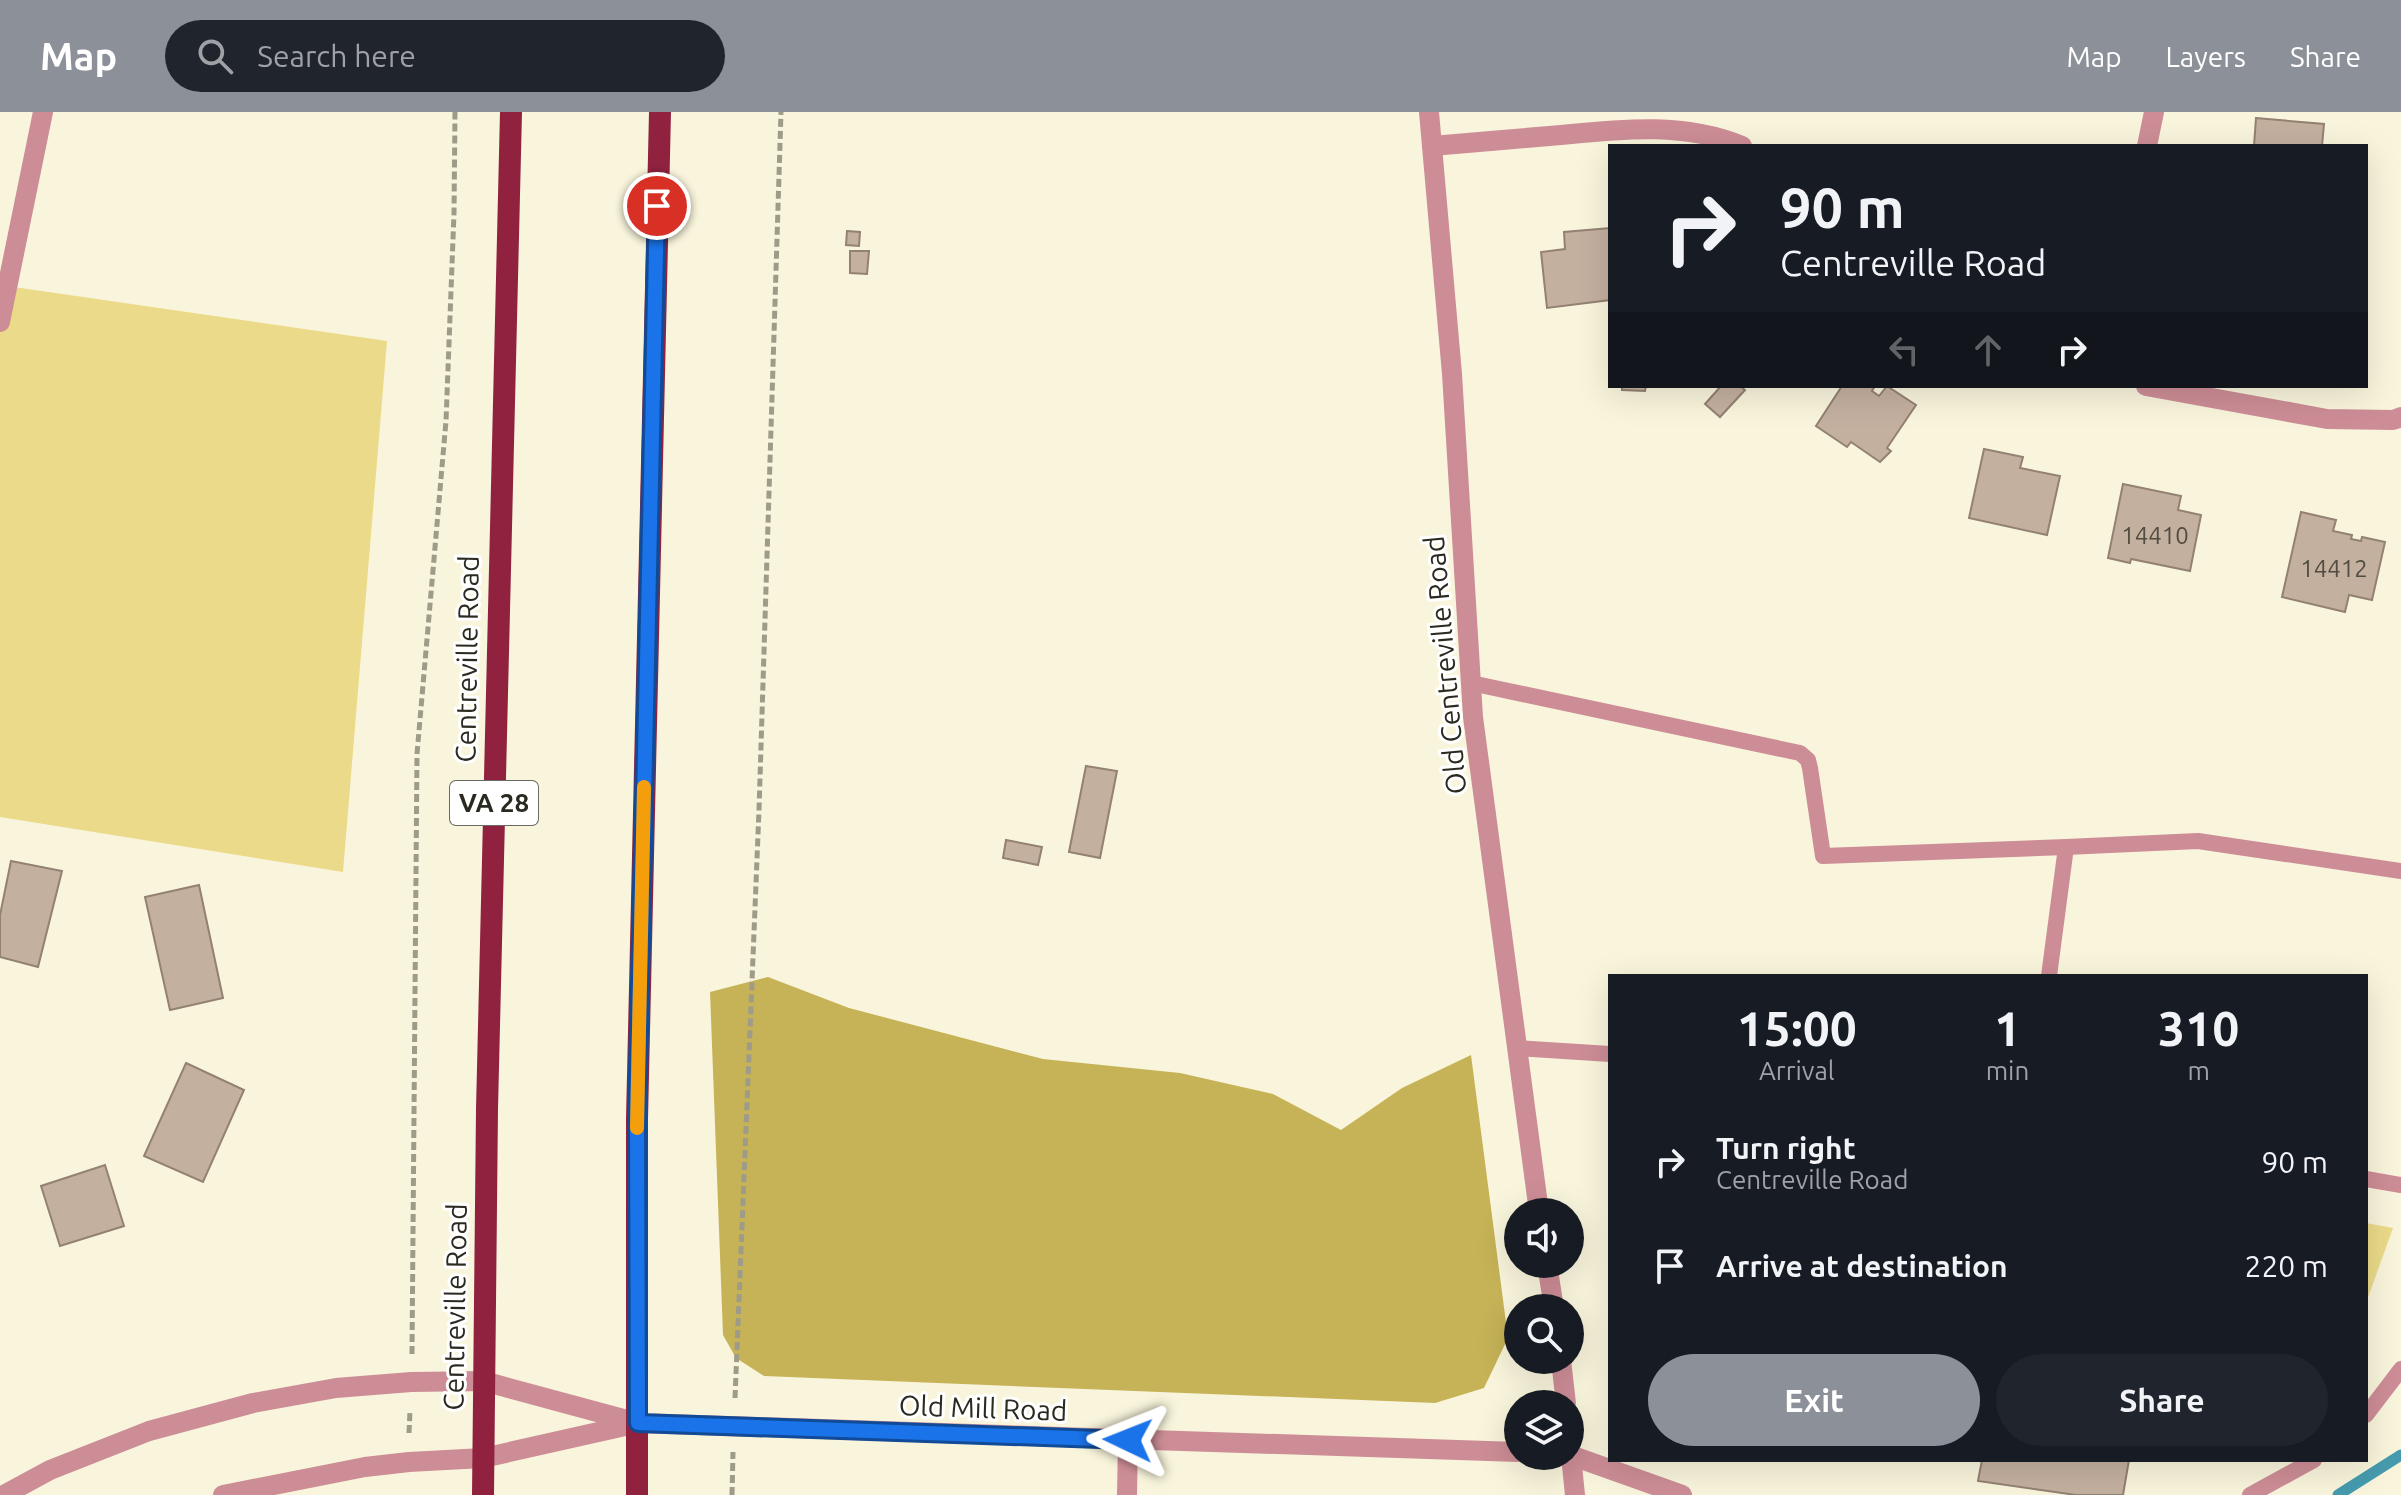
<!DOCTYPE html>
<style>
:root{--surface:#171b24;--page:#20242c;--text:#f1f3f6;--muted:#9ea1a6;--accent:#8c9099}
body{margin:0;font-family:Ubuntu,sans-serif;background:var(--page);color:var(--text);height:100vh;display:flex;flex-direction:column;font-size:30px;white-space:nowrap}
*{box-sizing:border-box;margin:0}
p{font-size:26px;color:var(--muted)}
.icon{flex:none;width:44px;height:44px;fill:none;stroke:currentColor;stroke-width:2;stroke-linecap:round;stroke-linejoin:round}
.map{position:relative;flex:1;overflow:hidden}
.panel{position:absolute;left:1608px;top:862px;width:760px;height:488px;display:flex;flex-direction:column;background:var(--surface);border-radius:0px;box-shadow:0 8px 32px #0002}
.panel>*{flex:none}
.banner{position:absolute;left:1608px;top:32px;width:760px;height:244px;border-radius:0px;box-shadow:0 8px 32px #0002;background:#171b24;color:var(--text);overflow:hidden}
.tools{position:absolute;left:1504px;top:1086px;display:grid;gap:16px}
.tools a{display:grid;place-items:center;width:80px;height:80px;border-radius:50%;background:var(--surface);box-shadow:0 8px 32px #0002;font-size:40px}
.pin{position:absolute;display:grid;place-items:center;width:68px;height:68px;color:#fff;margin:-34px;border:4px solid #fff;border-radius:50%;box-shadow:0 2px 8px #0007}
.me{position:absolute;width:88px;margin:-44px;rotate:272deg;stroke-linejoin:round;filter:drop-shadow(0 0 6px #0008)}
.turn{display:flex;align-items:center;gap:28px;height:168px;padding:0 40px;font-size:36px}
.turn .icon{width:104px;height:104px;stroke-width:2.5}
.turn b{display:block;font-size:56px;line-height:68px}
.lanes{display:flex;align-items:center;height:76px;padding:0 40px;background:#0003;justify-content:center;gap:40px;direction:ltr}
.lanes .off{opacity:.35}
.eta{display:flex;justify-content:space-evenly;align-items:center;height:136px;text-align:center}
.eta b{font-size:48px;font-weight:600;line-height:56px}
.action{display:flex;gap:16px;margin-top:auto;padding:16px 40px}
.action a{flex:1;height:92px;border-radius:48px;background:var(--accent);color:#fff;font-size:32px;font-weight:600;line-height:92px;text-align:center}
.action a+a{background:var(--page);color:var(--text)}
ul{padding:0;list-style:none}
li{display:flex;align-items:center;gap:24px;height:104px;padding:0 40px}
li div{flex:1}
li b{display:block;font-size:30px}
li em{font-style:normal}
header{display:flex;align-items:center;gap:48px;box-sizing:border-box;height:112px;padding:0 40px;background:var(--accent);color:#fff}
header strong{font-size:38px}
nav{display:flex;gap:44px;margin-inline-start:auto;font-size:28px}
.search{width:560px;height:72px;background:var(--page);display:flex;align-items:center;gap:20px;box-sizing:border-box;padding:0 28px;border-radius:44px;color:var(--muted);font-size:30px}
.map>svg:first-child{display:block}
</style>
<header>
<strong>Map</strong>
<div class="search"><svg class="icon" aria-label="search" viewBox="0 0 24 24"><circle cx="10" cy="10" r="6"/><path d="M15 15l6 6"/></svg>Search here</div>
<nav><a>Map</a><a>Layers</a><a>Share</a></nav>
</header>
<div class="map">
<svg width="2401" height="1383" viewBox="0 0 2401 1383">
<rect width="100%" height="100%" fill="#f9f5dc"/>
<g fill="#ebda89">
<path d="M0,173L387,229L343,760L0,705Z"/>
<path d="M2366,1111L2393,1116L2366,1191Z"/>
</g>
<path fill="#c6b357" d="M768,865L849,896L1043,947L1180,961L1273,982L1341,1018L1402,976L1471,943L1508,1226L1484,1276L1435,1291L764,1264L736,1246L723,1223L710,880Z"/>
<g fill="none" stroke-linecap="round" stroke-linejoin="round">
<path stroke="#469bae" stroke-width="11" d="M2338,1383L2401,1343"/>
</g>
<g fill="#c4b09f" stroke="#938171" stroke-width="2">
<path d="M2256,6L2324,12L2322,34H2254Z"/>
<path d="M1610,116V188L1547,196L1541,140L1565,137L1564,120Z"/>
<path d="M847,119L860,120L859,134L846,133Z"/>
<path d="M850,139H869L867,162L850,161Z"/>
<path d="M1622,274H1646L1645,279L1622,278Z"/>
<path d="M1721,274H1740L1745,278L1720,305L1705,292Z"/>
<path d="M1842,274H1875L1872,279L1879,284L1887,274L1916,293L1887,336L1891,339L1880,350L1851,330L1847,335L1816,314Z"/>
<path d="M1984,337L2023,345L2020,356L2060,364L2047,423L1969,406Z"/>
<path d="M2123,372L2181,384L2178,398L2201,403L2190,459L2131,447L2130,451L2108,446Z"/>
<path d="M2301,400L2336,408L2333,419L2352,423L2351,427L2361,429L2362,425L2385,430L2372,488L2349,483L2345,500L2282,485Z"/>
<path d="M1086,654L1117,659L1100,746L1069,740Z"/>
<path d="M1006,728L1042,735L1038,753L1003,746Z"/>
<path d="M11,749L62,759L38,855L0,845V803Z"/>
<path d="M199,773L223,886L170,898L145,785Z"/>
<path d="M186,951L244,978L203,1070L144,1044Z"/>
<path d="M105,1053L124,1114L60,1134L41,1074Z"/>
<path d="M1982,1348H2129L2123,1383H2076L1978,1369Z"/>
</g>
<g fill="none" stroke-linecap="round" stroke-linejoin="round">
<g stroke="#9e9b89" stroke-width="5" stroke-dasharray="8 4" stroke-linecap="butt">
<path d="M412,1242L417,642L446,309L454,101L455,0"/>
<path d="M735,1286L759,698L781,0"/>
<path d="M409,1321L410,1299"/>
<path d="M732,1383L733,1340"/>
</g>
<g stroke="#cd8d96" stroke-width="16">
<path d="M1471,571L1800,641L1808,648L1810,656L1823,744L2066,735"/>
<path d="M2049,864L2066,735L2198,729L2401,759"/>
<path d="M1517,936L1610,942"/>
<path d="M2366,1067L2401,1073"/>
<path d="M2366,1303L2401,1257"/>
<path d="M2250,1383L2314,1348"/>
</g>
<g stroke="#cd8d96" stroke-width="20">
<path d="M1432,34C1475,30 1518,27 1561,23C1622,17 1684,10 1742,34"/>
<path d="M2147,34L2154,0"/>
<path d="M0,210L43,0"/>
<path d="M2146,274L2327,307L2393,308L2401,305"/>
<path d="M1127,1383L1128,1328"/>
</g>
<g stroke="#cd8d96" stroke-width="20">
<path d="M1429,0L1452,262L1473,605L1539,1100"/>
<path d="M1547,1152L1554,1196"/>
<path d="M1561,1248L1566,1292"/>
<path d="M1570,1334L1575,1383"/>
<path d="M1570,1343L1682,1383"/>
<path d="M4,1383L50,1358L149,1319L253,1291L336,1276L411,1270L483,1269L638,1311L1518,1340"/>
<path d="M223,1383L365,1355L409,1350L483,1346L634,1312"/>
</g>
<g stroke="#902240" stroke-width="22">
<path d="M483,1383L487,997L511,0"/>
<path d="M637,1383V1007L660,0"/>
</g>
</g>
<g fill="none" stroke-linecap="round" stroke-linejoin="round">
<g stroke="#114b97" stroke-width="20">
<path id="route" d="M657,94L637,1007L638,1311L1128,1328"/>
</g>
<use href="#route" stroke="#1a73e8" stroke-width="14"/>
<path stroke="#f59e0b" stroke-width="14" d="M637,1016L644,675"/>
</g>
<g text-anchor="middle" stroke-width="6" stroke-linejoin="round" paint-order="stroke">
<g font-size="24" fill="#514c40">
<text x="2155" y="432">14410</text>
<text x="2334" y="465">14412</text>
</g>
<rect fill="#fff" stroke="#6b6a63" stroke-width="2" x="450" y="669" width="88" height="44" rx="6"/>
<g font-size="26" font-weight="bold" fill="#2b2a20">
<text x="494" y="700">VA 28</text>
</g>
<g font-size="28" fill="#2b2a20" stroke="#fff">
<text transform="translate(467 547) rotate(-89)" y="10">Centreville Road</text>
<text transform="translate(1445 553) rotate(-95)" y="10">Old Centreville Road</text>
<text transform="translate(455 1195) rotate(-89)" y="10">Centreville Road</text>
<text transform="translate(983 1296) rotate(2)" y="10">Old Mill Road</text>
</g>
</g>
</svg>
<div class="tools">
<a><svg class="icon" aria-label="sound" viewBox="0 0 24 24"><path d="M4 9h4l5-4v14l-5-4H4zM17 9q2 3 0 6"/></svg></a>
<a><svg class="icon" aria-label="search" viewBox="0 0 24 24"><circle cx="10" cy="10" r="6"/><path d="M15 15l6 6"/></svg></a>
<a><svg class="icon" aria-label="layers" viewBox="0 0 24 24"><path d="M12 4l9 5-9 5-9-5zM3 14l9 5 9-5"/></svg></a>
</div>
<div class="pin" style="left:657px;top:94px;background:#d93025"><svg class="icon" aria-label="arrive" viewBox="0 0 24 24"><path d="M6 21V4h12l-3 4 3 4H6"/></svg></div>
<svg class="me" style="left:1128px;top:1328px" viewBox="-20 -20 40 40"><path d="M0-17L14 15 0 8-14 15z" fill="#1a73e8" stroke="#fff" stroke-width="4"/></svg>
<div class="banner">
<div class="turn"><svg class="icon" aria-label="right" viewBox="0 0 24 24"><path d="M7 20v-9h11M14 6l5 5-5 5"/></svg><div><b>90 m</b>Centreville Road</div></div>
<div class="lanes"><svg class="icon off" aria-label="left" viewBox="0 0 24 24"><path d="M17 20v-9H6M10 6l-5 5 5 5"/></svg><svg class="icon off" aria-label="ahead" viewBox="0 0 24 24"><path d="M12 20V5M6 11l6-6 6 6"/></svg><svg class="icon" aria-label="right" viewBox="0 0 24 24"><path d="M7 20v-9h11M14 6l5 5-5 5"/></svg></div>
</div>
<section class="panel">
<div class="eta">
<div><b>15:00</b><p>Arrival</p></div>
<div><b>1</b><p>min</p></div>
<div><b>310</b><p>m</p></div>
</div>
<ul>
<li><svg class="icon" aria-label="right" viewBox="0 0 24 24"><path d="M7 20v-9h11M14 6l5 5-5 5"/></svg><div><b>Turn right</b><p>Centreville Road</p></div><em>90 m</em></li>
<li><svg class="icon" aria-label="arrive" viewBox="0 0 24 24"><path d="M6 21V4h12l-3 4 3 4H6"/></svg><div><b>Arrive at destination</b></div><em>220 m</em></li>
</ul>
<div class="action"><a>Exit</a><a>Share</a></div>
</section>
</div>
